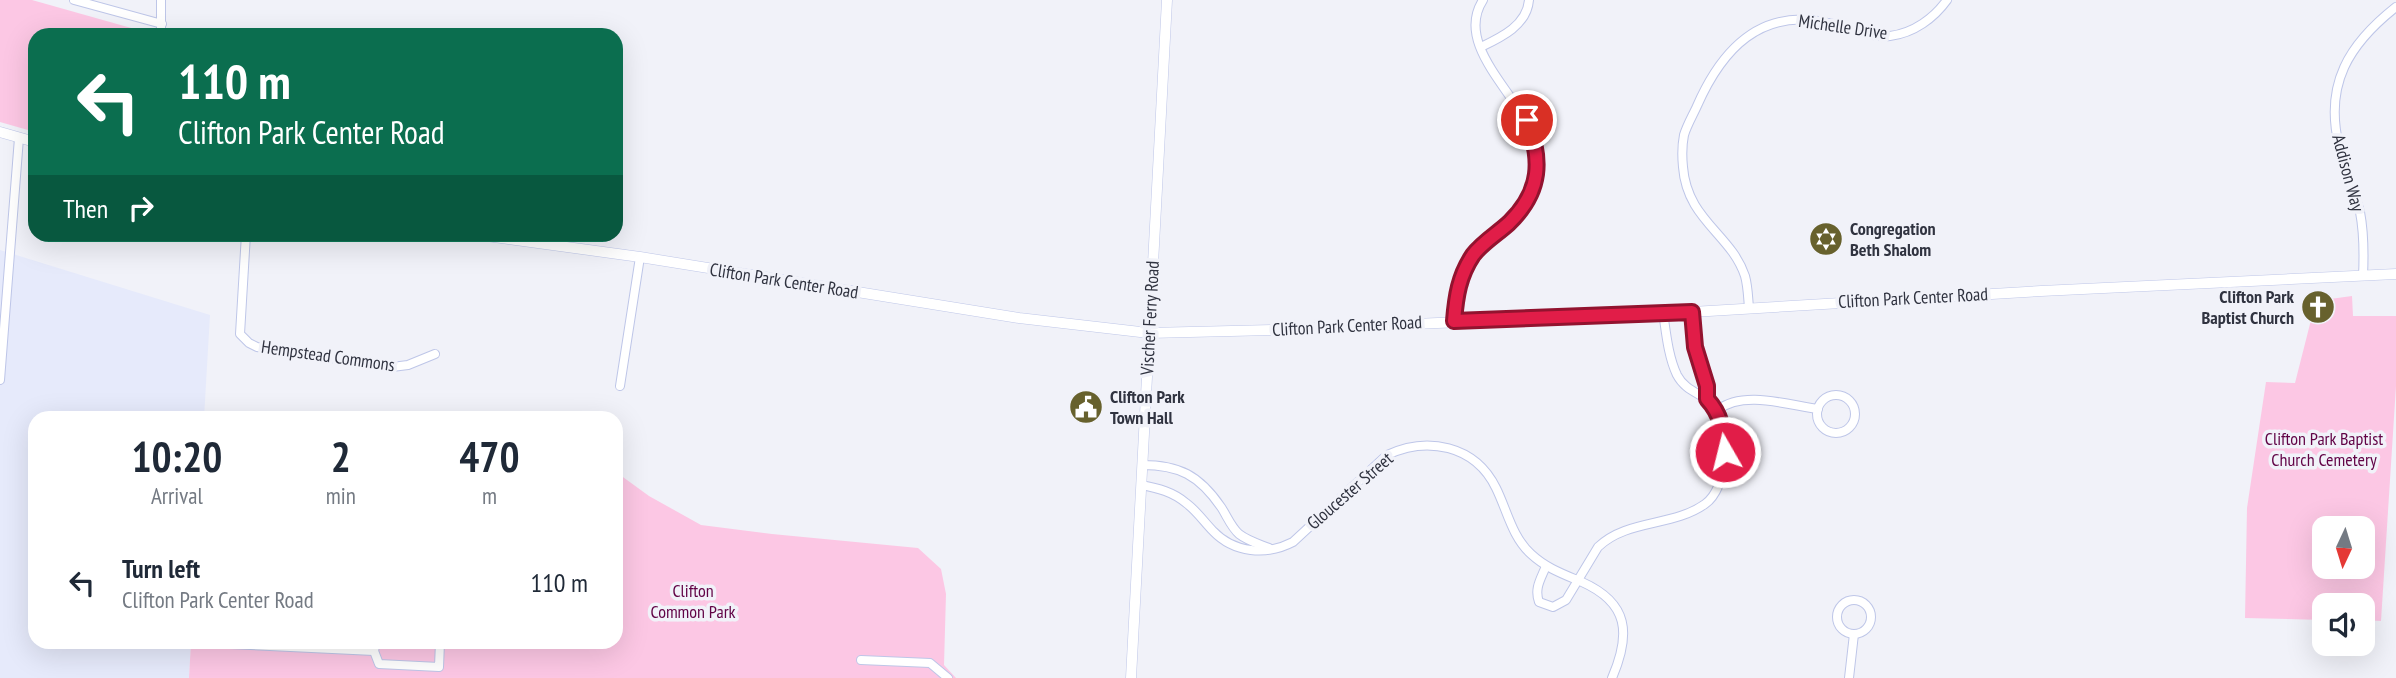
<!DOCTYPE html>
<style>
:root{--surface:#fff;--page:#f2f2f3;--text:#1f2937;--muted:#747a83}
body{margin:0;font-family:"PT Sans Narrow",sans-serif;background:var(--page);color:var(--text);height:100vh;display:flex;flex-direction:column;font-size:26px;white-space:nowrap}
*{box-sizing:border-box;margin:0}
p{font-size:23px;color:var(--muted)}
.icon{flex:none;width:38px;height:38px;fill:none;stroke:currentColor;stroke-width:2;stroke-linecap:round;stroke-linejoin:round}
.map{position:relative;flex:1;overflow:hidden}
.side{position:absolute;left:28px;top:411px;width:595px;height:238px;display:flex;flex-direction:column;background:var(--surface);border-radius:21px;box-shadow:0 7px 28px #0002}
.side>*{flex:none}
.banner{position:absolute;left:28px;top:28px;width:595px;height:214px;border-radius:21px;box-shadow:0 7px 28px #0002;background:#0b6e4f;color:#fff;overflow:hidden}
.needle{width:46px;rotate:184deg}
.tools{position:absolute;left:2312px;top:516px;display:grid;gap:14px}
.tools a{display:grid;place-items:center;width:63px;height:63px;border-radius:14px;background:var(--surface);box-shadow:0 7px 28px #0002;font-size:35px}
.pin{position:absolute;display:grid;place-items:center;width:60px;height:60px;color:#fff;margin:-30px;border:4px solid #fff;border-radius:50%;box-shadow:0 2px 7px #0007}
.me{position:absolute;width:77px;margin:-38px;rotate:352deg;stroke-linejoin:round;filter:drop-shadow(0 0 5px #0008)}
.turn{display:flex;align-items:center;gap:24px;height:147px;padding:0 35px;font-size:32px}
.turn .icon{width:91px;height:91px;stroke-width:2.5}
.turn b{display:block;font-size:49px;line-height:60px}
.then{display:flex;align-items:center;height:66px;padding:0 35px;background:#0003;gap:14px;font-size:26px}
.eta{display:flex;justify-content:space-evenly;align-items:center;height:119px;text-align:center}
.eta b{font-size:42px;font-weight:700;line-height:49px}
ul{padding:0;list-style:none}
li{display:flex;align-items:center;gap:21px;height:105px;padding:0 35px}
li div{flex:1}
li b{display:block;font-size:26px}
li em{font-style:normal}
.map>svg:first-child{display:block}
</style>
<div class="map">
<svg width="2396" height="678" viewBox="0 0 2396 678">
<rect width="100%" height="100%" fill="#f1f2f9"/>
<path fill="#e6eafb" d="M0,250L210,315L204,418H35V642H191L189,678H0Z"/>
<g fill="#fcc7e4" fill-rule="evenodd">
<path d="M0,0H32L156,35H35V132L0,122Z"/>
<path d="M2352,296L2353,316H2396V386L2381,621L2363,620L2362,606H2324V620L2245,618L2247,508L2266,382L2295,383L2311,320H2330V299ZM2362,528V567H2324V528Z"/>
<path d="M616,472L649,496L701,525L772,534L918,548L941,569L946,594L944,665L956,678H189L191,642H616Z"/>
</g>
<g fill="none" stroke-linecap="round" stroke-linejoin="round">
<g stroke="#bec6e8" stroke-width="10">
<g id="minor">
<path d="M74,0L162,24"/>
<path d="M161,0V35"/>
<path d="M1481,47C1502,37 1527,25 1529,0"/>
<path d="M246,234L240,334L249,343L257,347L392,367L408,365L435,354"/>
<path d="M2363,276C2364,255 2364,233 2360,212C2354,190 2344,168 2339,146C2324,84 2349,44 2396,7"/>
<path d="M1749,308C1748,297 1748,287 1745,276C1731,234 1687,220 1683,167C1682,157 1682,145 1684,135C1687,125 1693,115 1697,106C1722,49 1761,7 1828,23C1847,27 1870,38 1890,36C1914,33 1934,18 1947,0"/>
<path d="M1692,312L1695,347L1707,386V399"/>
<path d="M1454,321C1456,296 1459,276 1473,255C1483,241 1497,234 1509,222C1527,205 1539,180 1538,155C1535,105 1450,51 1483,0"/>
<path d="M0,380L19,138"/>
<path d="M620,386L640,257"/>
<circle cx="1836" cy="414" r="19"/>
<path d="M1718,410C1743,390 1788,405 1818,409"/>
<path d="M1142,465C1179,465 1199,475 1221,507C1227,516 1231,527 1239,534C1248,541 1259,544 1269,548"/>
<path d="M1141,485C1158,488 1173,492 1186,503C1197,511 1204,522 1213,531C1234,553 1266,556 1293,542L1387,455C1427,436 1475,445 1496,488C1507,510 1512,537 1531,554C1546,568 1563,574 1582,582C1629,603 1631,634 1612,678"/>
<path d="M1546,566C1541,579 1534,588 1539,602L1553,607L1566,600L1598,547C1627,519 1673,527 1705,504C1728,488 1731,431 1716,409C1706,393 1687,394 1677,375C1668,356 1666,332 1663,312"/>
<circle cx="1854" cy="617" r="17"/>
<path d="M187,642L374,651L376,642"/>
<path d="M374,651L379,664L439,667L440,642"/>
<path d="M861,660L930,663L948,678"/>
<path d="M1849,678L1854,634"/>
</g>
</g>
<g stroke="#bec6e8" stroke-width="11">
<g id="tertiary">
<path d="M0,132L35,142"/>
<path d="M472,234L640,257L1019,318L1149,333L1273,330L1692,312L2041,291L2396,274"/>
<path d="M1131,678L1167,0"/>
</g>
</g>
<use href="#minor" stroke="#fff" stroke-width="8"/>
<use href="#tertiary" stroke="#fff" stroke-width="10"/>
</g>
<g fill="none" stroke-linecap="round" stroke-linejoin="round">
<g stroke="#92132f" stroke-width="18">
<path id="route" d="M1527,120C1542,159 1542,191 1509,223C1497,234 1483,242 1473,255C1459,276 1456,296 1454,321L1692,312L1695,347L1707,386V399C1721,414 1724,431 1725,452"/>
</g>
<use href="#route" stroke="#e11d48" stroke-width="12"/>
</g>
<defs>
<g id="synagogue-disc" transform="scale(1.75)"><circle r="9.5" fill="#67612d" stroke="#f1f2f9"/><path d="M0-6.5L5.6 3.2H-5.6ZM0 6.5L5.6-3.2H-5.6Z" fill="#fff"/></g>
<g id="church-disc" transform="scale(1.75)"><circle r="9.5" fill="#67612d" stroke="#f1f2f9"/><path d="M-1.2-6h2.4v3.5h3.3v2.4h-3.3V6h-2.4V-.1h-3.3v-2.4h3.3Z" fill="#fff"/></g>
<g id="civic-disc" transform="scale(1.75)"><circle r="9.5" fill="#67612d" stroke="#f1f2f9"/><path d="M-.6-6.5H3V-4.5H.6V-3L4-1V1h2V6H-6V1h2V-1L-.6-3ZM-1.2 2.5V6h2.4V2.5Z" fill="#fff"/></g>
</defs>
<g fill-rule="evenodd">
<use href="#synagogue-disc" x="1826" y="239"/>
<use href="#church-disc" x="2318" y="307"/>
<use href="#civic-disc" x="1086" y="407"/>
</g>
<g text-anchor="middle" stroke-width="7" stroke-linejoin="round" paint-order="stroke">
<g font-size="18" fill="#303340" stroke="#f1f2f9">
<text transform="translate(1843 27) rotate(8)" y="6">Michelle Drive</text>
<text transform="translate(2348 173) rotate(75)" y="6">Addison Way</text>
<text transform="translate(784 281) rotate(9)" y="6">Clifton Park Center Road</text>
<text transform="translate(1913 298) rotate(-3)" y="6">Clifton Park Center Road</text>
<text transform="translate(1150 318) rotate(-87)" y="6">Vischer Ferry Road</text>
<text transform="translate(1347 326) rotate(-3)" y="6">Clifton Park Center Road</text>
<text transform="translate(328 356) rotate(8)" y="6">Hempstead Commons</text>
<text transform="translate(1350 491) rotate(-41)" y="6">Gloucester Street</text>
</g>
<g font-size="18" font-weight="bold" fill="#303340" stroke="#f1f2f9" text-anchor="start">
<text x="1850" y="235">Congregation<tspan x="1850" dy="21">Beth Shalom</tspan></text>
<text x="2294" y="303" text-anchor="end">Clifton Park<tspan x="2294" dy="21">Baptist Church</tspan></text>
<text x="1110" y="403">Clifton Park<tspan x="1110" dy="21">Town Hall</tspan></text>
</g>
<g font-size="18" fill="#610346" stroke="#f1f2f9">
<text x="2324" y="445">Clifton Park Baptist<tspan x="2324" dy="21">Church Cemetery</tspan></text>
<text x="693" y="597">Clifton<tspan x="693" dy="21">Common Park</tspan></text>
</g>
</g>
</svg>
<div class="tools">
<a><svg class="needle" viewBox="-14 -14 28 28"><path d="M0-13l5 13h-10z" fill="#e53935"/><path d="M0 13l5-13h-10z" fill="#747a83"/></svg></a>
<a><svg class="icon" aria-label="sound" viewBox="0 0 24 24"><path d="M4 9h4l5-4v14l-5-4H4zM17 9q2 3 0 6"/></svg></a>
</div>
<div class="pin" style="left:1527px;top:120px;background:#d93025"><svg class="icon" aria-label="arrive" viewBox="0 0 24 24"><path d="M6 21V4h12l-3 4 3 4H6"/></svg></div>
<svg class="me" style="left:1725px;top:452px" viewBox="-20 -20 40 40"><circle r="17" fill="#e11d48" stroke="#fff" stroke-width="3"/><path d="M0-11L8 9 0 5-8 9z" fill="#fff"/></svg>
<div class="banner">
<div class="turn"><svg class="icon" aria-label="left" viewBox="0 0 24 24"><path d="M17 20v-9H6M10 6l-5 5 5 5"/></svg><div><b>110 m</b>Clifton Park Center Road</div></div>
<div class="then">Then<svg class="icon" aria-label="right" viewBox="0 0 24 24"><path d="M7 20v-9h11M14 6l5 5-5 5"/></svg></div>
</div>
<section class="side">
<div class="eta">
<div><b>10:20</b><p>Arrival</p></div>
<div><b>2</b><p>min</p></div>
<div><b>470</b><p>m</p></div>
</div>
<ul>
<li><svg class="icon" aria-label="left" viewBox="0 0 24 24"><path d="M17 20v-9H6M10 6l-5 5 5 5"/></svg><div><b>Turn left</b><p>Clifton Park Center Road</p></div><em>110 m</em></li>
</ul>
</section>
</div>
